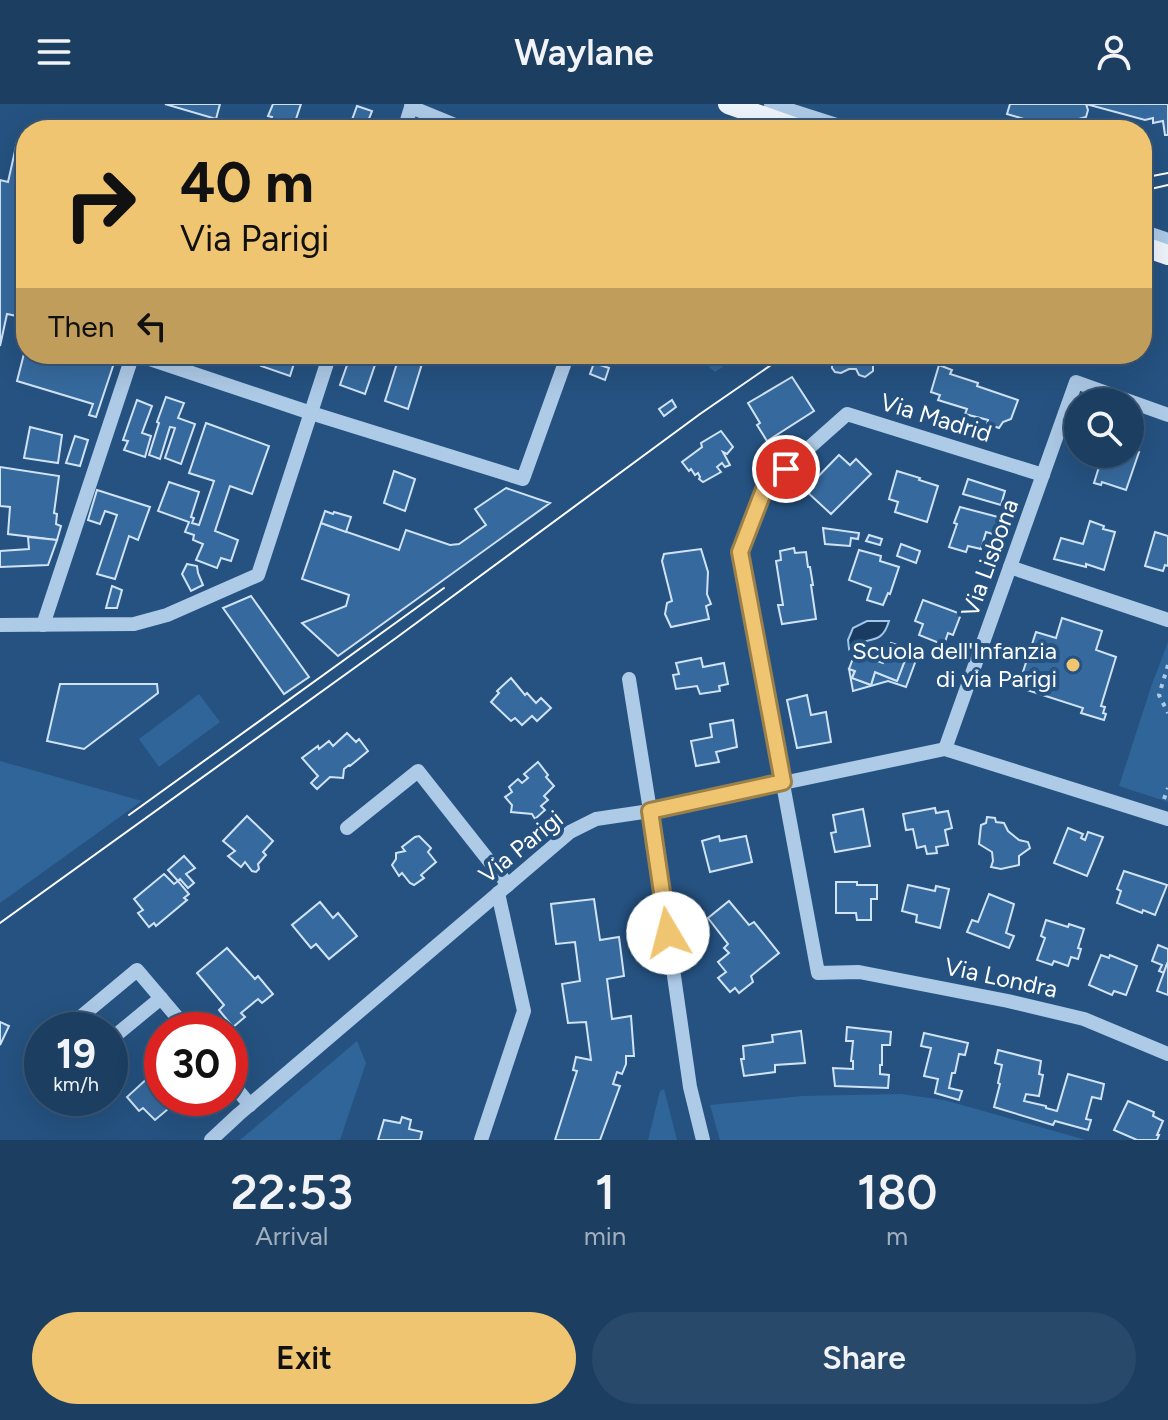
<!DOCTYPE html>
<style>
:root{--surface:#1c3e61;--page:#29496a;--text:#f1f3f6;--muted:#a0aebd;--line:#3a5776;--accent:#f0c571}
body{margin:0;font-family:Figtree,sans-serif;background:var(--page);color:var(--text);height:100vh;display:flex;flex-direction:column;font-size:30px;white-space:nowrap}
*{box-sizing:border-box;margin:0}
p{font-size:26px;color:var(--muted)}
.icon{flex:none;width:44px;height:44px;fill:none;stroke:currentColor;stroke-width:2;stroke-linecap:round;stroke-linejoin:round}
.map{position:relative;height:1036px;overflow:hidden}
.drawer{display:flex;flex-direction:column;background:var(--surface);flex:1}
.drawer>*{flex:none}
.top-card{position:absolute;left:16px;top:16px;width:1136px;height:244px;border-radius:32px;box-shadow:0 8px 32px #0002,0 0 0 2px var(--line);background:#f0c571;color:#111;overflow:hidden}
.fabs{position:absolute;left:1064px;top:284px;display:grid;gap:16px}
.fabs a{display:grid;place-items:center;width:80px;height:80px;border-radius:50%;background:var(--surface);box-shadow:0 8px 32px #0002,0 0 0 2px var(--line);font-size:40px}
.speed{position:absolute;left:24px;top:908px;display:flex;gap:16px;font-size:40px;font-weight:700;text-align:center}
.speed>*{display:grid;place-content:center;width:104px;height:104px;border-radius:50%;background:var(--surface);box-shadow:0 8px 32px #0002,0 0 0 2px var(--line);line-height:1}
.speed small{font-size:20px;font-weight:400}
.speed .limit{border:12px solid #d22;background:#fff;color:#111}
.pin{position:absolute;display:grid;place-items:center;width:68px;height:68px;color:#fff;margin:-34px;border:4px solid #fff;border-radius:50%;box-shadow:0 2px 8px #0007}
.me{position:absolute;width:88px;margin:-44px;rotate:352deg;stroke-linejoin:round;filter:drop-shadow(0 0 6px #0008)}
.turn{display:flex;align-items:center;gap:28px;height:168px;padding:0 32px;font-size:36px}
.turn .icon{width:104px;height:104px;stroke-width:2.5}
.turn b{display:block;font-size:56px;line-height:68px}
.then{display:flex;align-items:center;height:76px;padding:0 32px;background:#0003;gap:16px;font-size:30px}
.eta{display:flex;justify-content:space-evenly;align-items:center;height:136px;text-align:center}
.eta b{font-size:48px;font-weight:600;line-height:56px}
.button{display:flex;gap:16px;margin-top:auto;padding:16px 32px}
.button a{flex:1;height:92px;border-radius:48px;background:var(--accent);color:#111;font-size:32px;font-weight:600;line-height:92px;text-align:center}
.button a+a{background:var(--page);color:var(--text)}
header{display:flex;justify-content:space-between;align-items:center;height:104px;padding:0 32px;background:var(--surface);font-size:36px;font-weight:600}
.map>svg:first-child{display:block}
</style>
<header><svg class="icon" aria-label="menu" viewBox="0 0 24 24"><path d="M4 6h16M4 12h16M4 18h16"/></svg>Waylane<svg class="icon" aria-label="person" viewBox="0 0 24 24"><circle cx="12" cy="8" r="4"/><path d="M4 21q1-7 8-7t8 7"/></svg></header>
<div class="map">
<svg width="1168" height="1036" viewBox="0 0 1168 1036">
<rect width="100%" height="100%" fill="#255281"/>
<g fill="#306599">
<path d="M694,250H742L715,268Z"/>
<path d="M1168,538V698L1119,682L1151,583Z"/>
<path d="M199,590L220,618L159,663L139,635Z"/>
<path d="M0,657L142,697L0,799Z"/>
<path d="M357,937L366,959L340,1036H240Z"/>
<path d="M664,985L677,1036H648L660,987Z"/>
<path d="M901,990L944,996L1086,1036H720L710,1001L802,992Z"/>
</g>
<path fill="#1a3c62" stroke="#a1c6e7" stroke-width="2" d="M867,517H889C881,544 867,530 849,545L848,536L853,524Z"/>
<g fill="#366a9e" stroke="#d0e3f5" stroke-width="2">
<path d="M165,0H220L216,15Z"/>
<path d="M273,0H301L294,21L299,23L298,26H267L272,13L268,12Z"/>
<path d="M1010,0H1168V31H1165L1163,17L1153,19V14L1145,16L1086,0L1088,6L1086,13L1038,26H1027L1024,15L1007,10Z"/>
<path d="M357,2L372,7L367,20L375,23L374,26H334L336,20L349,24Z"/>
<path d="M17,38L26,40V214L7,210L0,242V76L8,78Z"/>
<path d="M26,242V250H117L96,313L89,311L93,300L17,277Z"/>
<path d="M265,250H297L290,272L261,262Z"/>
<path d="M351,250H363L377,255L365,290L340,281Z"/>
<path d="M400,250H425L408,305L385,297Z"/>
<path d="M840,250H854L856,253L860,250H880L878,255L872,252L870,257L873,261V267L865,273L859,271L856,265H849L841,269L835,268L832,264V258Z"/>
<path d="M594,259L609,264L605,276L590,270Z"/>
<path d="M939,261L952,266L950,270L978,279L977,282L1018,296L1011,315L1003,318L999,324L987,320L988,316L965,310L967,305L938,296L940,291L931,288Z"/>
<path d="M792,273L814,307L767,337L757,321L760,319L748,299Z"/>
<path d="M166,293L184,299L178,314L195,320L181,360L165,354L175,324L170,323L160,355L149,351L159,319L157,318Z"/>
<path d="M137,296L152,302L142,329L151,332L145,353L124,346L128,337L123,336Z"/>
<path d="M672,296L676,303L664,312L659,305Z"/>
<path d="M206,319L269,342L252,390L230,382L215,427L238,436L231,457L221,454L217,464L196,456L203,440L193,436L194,431L185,428L189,418L158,407L169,378L199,388L191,413L194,414L192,419L199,421L214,377L189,369Z"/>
<path d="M30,323L62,331L58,359L24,354Z"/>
<path d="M721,327L733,343L727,350L723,348L730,361L725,363L722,359L717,363L721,368L703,378L699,375L700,373L698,369L695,371L691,365L689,367L682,358L702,343L701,339Z"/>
<path d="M75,332L88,336L80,362L66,359Z"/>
<path d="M1130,344L1139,348L1126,386L1102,378L1101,381L1094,379L1103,350H1130Z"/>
<path d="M839,351L850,361L856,355L871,370L831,410L805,386Z"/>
<path d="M0,363L59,372L54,409L57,410L56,420L61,422L57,436L8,430L10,403L0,402Z"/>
<path d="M394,367L415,375L405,407L384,399Z"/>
<path d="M897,367L920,374L919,376L938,382L927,418L895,408L898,398L889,395Z"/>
<path d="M968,375L1005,387L1001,401L963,390Z"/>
<path d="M506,384L550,399L338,552L302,519L346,502L349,491L302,475L321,419L399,446L406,426L450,441L459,440L486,421L475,405Z"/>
<path d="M97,386L150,403L138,436L129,432L115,475L97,470L117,411L105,407L100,420L88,416Z"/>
<path d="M960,403L998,413L993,430L986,428L981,445L968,442L966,448L949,443L957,420L954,419Z"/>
<path d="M325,407L333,410L334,408L351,413L346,428L321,419Z"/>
<path d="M1090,417L1104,422L1103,425L1115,428L1104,466L1086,460V463L1054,455L1061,434L1083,440Z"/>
<path d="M823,424L859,429L858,435L851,434L850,442L825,440Z"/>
<path d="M1155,428L1168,432V462L1165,461L1163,467L1145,462Z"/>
<path d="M869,431L882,435L880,441L866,437Z"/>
<path d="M28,433L57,436L48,461L0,463V447L29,445Z"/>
<path d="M901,440L920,447L916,459L897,452Z"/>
<path d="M794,444L795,449L806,448L808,463H810L813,481H811L816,515L782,520L778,501H783L776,457L781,456L780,447Z"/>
<path d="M701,445L708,468L707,490L711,500L706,502L709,515L671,523L665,510L667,499L672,497L662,457L664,450Z"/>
<path d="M859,446L881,452L880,457L899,463L890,490L888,489L883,501L867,496L871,484L849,476Z"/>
<path d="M187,460L197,462L198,469L203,481L191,487L182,470Z"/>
<path d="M112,482L122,486L117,504H106Z"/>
<path d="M251,492L309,573L284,590L223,504Z"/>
<path d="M923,496L961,510L953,531L948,529L944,541L919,531L923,520L915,517Z"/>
<path d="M1062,514L1102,527L1096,546L1116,553L1101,602L1105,603L1103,609L1106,610L1104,616L1081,609L1083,604L1018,583L1036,528L1056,534Z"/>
<path d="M891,539L919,548L906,583L888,577L853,587L849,565L855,567L852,574L871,581L875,568L897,577L905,556L893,550L891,554L886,553L883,559L855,549L889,544Z"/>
<path d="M855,549L883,559L886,553L891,554L893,550L905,556L897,577L875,568L871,581L852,574L855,567L849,565Z"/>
<path d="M701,554L703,563L724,559L728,580L719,582L720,587L700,590L697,582L676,585L673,571L679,570L676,559Z"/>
<path d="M511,574L525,591L527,589L536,599L541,594L551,604L537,617L532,612L522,621L515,614L511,617L491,598L499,589L497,587Z"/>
<path d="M60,580H157L158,589L84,645L47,637Z"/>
<path d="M807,591L811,611L826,608L831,638L797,644L787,596Z"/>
<path d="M733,616L737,643L716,648L719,658L696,662L691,637L712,633L710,620Z"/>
<path d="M347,629L356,638L359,635L368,647L350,662L349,661L344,665L343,674L330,673L317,685L311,679L318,672L302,654L318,642L319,645L329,637L333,642Z"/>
<path d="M538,658L548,671L546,673L554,682L544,692L548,696L541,702L545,706L535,715L532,710L511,708L512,701L505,693L512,688L509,683L518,675L522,679L528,674L524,670Z"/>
<path d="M935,704L936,709L948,707L952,724L945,726L948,741L936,743L937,749L927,750L925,742L917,744L913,725L906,726L903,710Z"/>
<path d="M863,705L870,742L835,748L831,729L836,728L833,711Z"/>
<path d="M247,712L273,737L263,748L266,751L258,760L259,765L256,768L252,767L245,758L241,763L228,752L235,747L223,737Z"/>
<path d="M987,713L995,714L996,718L1004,719L1008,727L1019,736L1028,738L1030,744L1019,752V761L1001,765L991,763L993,757L992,748L979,740L981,721L986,719Z"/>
<path d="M1068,724L1083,730L1081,734L1085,736L1088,728L1103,733L1087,772L1054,759Z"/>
<path d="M419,732L431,744L428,748L436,758L421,771L424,774L414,781L410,779L402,769L399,772L392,761L396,755V749L405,747L402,743L415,733Z"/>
<path d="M719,732L720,737L746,732L752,758L710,768L702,737Z"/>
<path d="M184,752L195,764L186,770L194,779L188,784L180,775L178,777L168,766Z"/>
<path d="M1124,767L1167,781L1155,811L1143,806L1142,809L1117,799L1121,787L1117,785Z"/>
<path d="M164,770L174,780L178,777L189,790L184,794L187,796L156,822L154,819L149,823L138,809L143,806L134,795Z"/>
<path d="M836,778H857V781H877V795H871V816H857L856,809H836Z"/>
<path d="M908,781L935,787L936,782L949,785L940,824L916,818L917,811L902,807Z"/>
<path d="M989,790L1014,800L1006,829L1014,832L1009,844L967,828L972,816L978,818Z"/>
<path d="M594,795L600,836L619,833L624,872L607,875L612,915L631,912L634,952H626V960L622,970L617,968L613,980L620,982L600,1036H555L577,967L573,966L576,953L591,956L586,918L568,919L562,880L580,877L575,838L556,840L551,800Z"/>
<path d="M729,797L749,821L754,818L779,849L751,872L753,878L739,889L735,884L730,888L718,874L726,868L718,858L729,849L724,844L728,840L708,814Z"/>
<path d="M320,798L333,814L338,809L357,832L329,855L316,840L311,844L292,821Z"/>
<path d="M1046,816L1068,823L1069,820L1084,825L1078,844L1081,845L1078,855L1071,853L1068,862L1054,857L1052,861L1037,856L1045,834L1041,832Z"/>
<path d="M1158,841L1168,845V861L1167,860L1164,869L1159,867L1162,861L1152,857Z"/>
<path d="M227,844L255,875L258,872L273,890L262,899L258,895L241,909L245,913L233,923L219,906L224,901L197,869Z"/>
<path d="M1101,851L1109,854L1110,851L1137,862L1126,891L1114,887L1112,891L1089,881Z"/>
<path d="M1167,860L1168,861V891L1157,887Z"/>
<path d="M0,918L9,922L0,941Z"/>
<path d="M847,923L891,928L890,941H882V961H880V970L889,971L888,984L835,982L833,964L853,965V957H851L853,937H846Z"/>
<path d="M801,927L805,959L775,961V968L744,972L741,955H744L743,942L773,938L772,931Z"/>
<path d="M924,929L968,939L965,951L959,950L955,969H952L949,984L962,987L959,996L935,989L938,975L924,972L931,944L921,942Z"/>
<path d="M998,946L1041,957L1039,970L1043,971L1039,992L1026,990L1024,997L1046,1002V1004L1057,1007L1068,970L1104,980L1101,995L1092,993L1086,1015L1091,1016L1088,1026L1055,1017L1053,1021L994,1003L1000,980L998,979L1002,961L995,959Z"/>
<path d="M153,963L162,972V994H181L155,1016L143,1004L139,1007L127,993L150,972L147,969Z"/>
<path d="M1128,997L1154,1008L1153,1012L1163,1017L1157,1031H1159L1157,1036H1137L1114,1026Z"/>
<path d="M402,1013L411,1016L409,1025L422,1028L420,1036H378L384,1016L400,1019Z"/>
</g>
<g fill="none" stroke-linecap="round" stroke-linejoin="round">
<g stroke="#adcae7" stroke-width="4" stroke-dasharray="4 6" stroke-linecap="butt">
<path d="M1168,561L1159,591L1168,609"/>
<path d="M1164,695L1168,684"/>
</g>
<g stroke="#adcae7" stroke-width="14">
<path d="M771,0L852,26"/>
<path d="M411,3L467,26"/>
<path d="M404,26L412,0"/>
<path d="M1142,127L1168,136"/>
<path d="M135,250L311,309L523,375L568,250"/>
<path d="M1043,371L847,310L765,383L740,448L818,869L859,868L1008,897L1084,915L1168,950"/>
<path d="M1010,463L1168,516"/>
<path d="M0,521L134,520L167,511L258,471L330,250"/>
<path d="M43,521L133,250"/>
<path d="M629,575L652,719L690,983L703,1036"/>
<path d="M945,645L1076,278L1168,311"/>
<path d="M347,724L418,667L508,781"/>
<path d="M65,926L137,866L188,926"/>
<path d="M110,936L161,894"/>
<path d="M230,977L250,1001"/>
<path d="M211,1036L239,1010L570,728L596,715L650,707L945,645L1168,715"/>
<path d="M481,1036L524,907L498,789"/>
</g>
<g stroke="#eef5fd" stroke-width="20">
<path d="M728,0L802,26"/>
<path d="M1142,142L1168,151"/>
</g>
<g stroke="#fff" stroke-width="2">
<path d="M1142,74L1168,69"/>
<path d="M1142,87L1168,81"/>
<path d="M129,711L444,484"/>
<path d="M0,819L396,534L700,310L787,250"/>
</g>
</g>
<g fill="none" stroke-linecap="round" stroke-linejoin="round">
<g stroke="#9c8049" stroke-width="20">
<path id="route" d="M668,829L650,707L783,678L740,448L765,383L786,365"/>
</g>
<use href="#route" stroke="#f0c571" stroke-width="14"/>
</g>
<circle fill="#f0c571" stroke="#255281" stroke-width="3" cx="1073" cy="561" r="8"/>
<g text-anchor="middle" stroke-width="8" stroke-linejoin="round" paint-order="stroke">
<g font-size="24" fill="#fff" stroke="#255281">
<text transform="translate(936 314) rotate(17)" y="8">Via Madrid</text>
<text transform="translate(990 454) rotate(-70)" y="8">Via Lisbona</text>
<text transform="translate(521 743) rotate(-39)" y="8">Via Parigi</text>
<text transform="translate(1001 874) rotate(12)" y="8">Via Londra</text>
</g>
<g font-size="24" fill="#fff" stroke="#255281" text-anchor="end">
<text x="1057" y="555">Scuola dell'Infanzia<tspan x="1057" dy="28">di via Parigi</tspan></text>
</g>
</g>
</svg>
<div class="fabs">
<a><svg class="icon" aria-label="search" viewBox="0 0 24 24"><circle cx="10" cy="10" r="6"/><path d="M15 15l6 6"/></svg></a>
</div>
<div class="speed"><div>19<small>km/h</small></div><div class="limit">30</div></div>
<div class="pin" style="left:786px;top:365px;background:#d93025"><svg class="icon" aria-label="arrive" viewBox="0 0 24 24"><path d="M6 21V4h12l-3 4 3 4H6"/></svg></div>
<svg class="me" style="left:668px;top:829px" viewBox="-20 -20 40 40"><circle r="19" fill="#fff"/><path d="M0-13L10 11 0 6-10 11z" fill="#f0c571"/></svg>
<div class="top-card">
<div class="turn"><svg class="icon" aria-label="right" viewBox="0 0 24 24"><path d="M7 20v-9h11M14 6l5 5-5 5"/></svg><div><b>40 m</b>Via Parigi</div></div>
<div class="then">Then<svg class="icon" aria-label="left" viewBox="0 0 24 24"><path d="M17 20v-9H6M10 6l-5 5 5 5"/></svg></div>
</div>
</div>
<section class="drawer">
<div class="eta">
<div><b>22:53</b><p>Arrival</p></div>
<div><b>1</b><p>min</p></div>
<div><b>180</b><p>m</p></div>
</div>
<div class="button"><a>Exit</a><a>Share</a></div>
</section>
